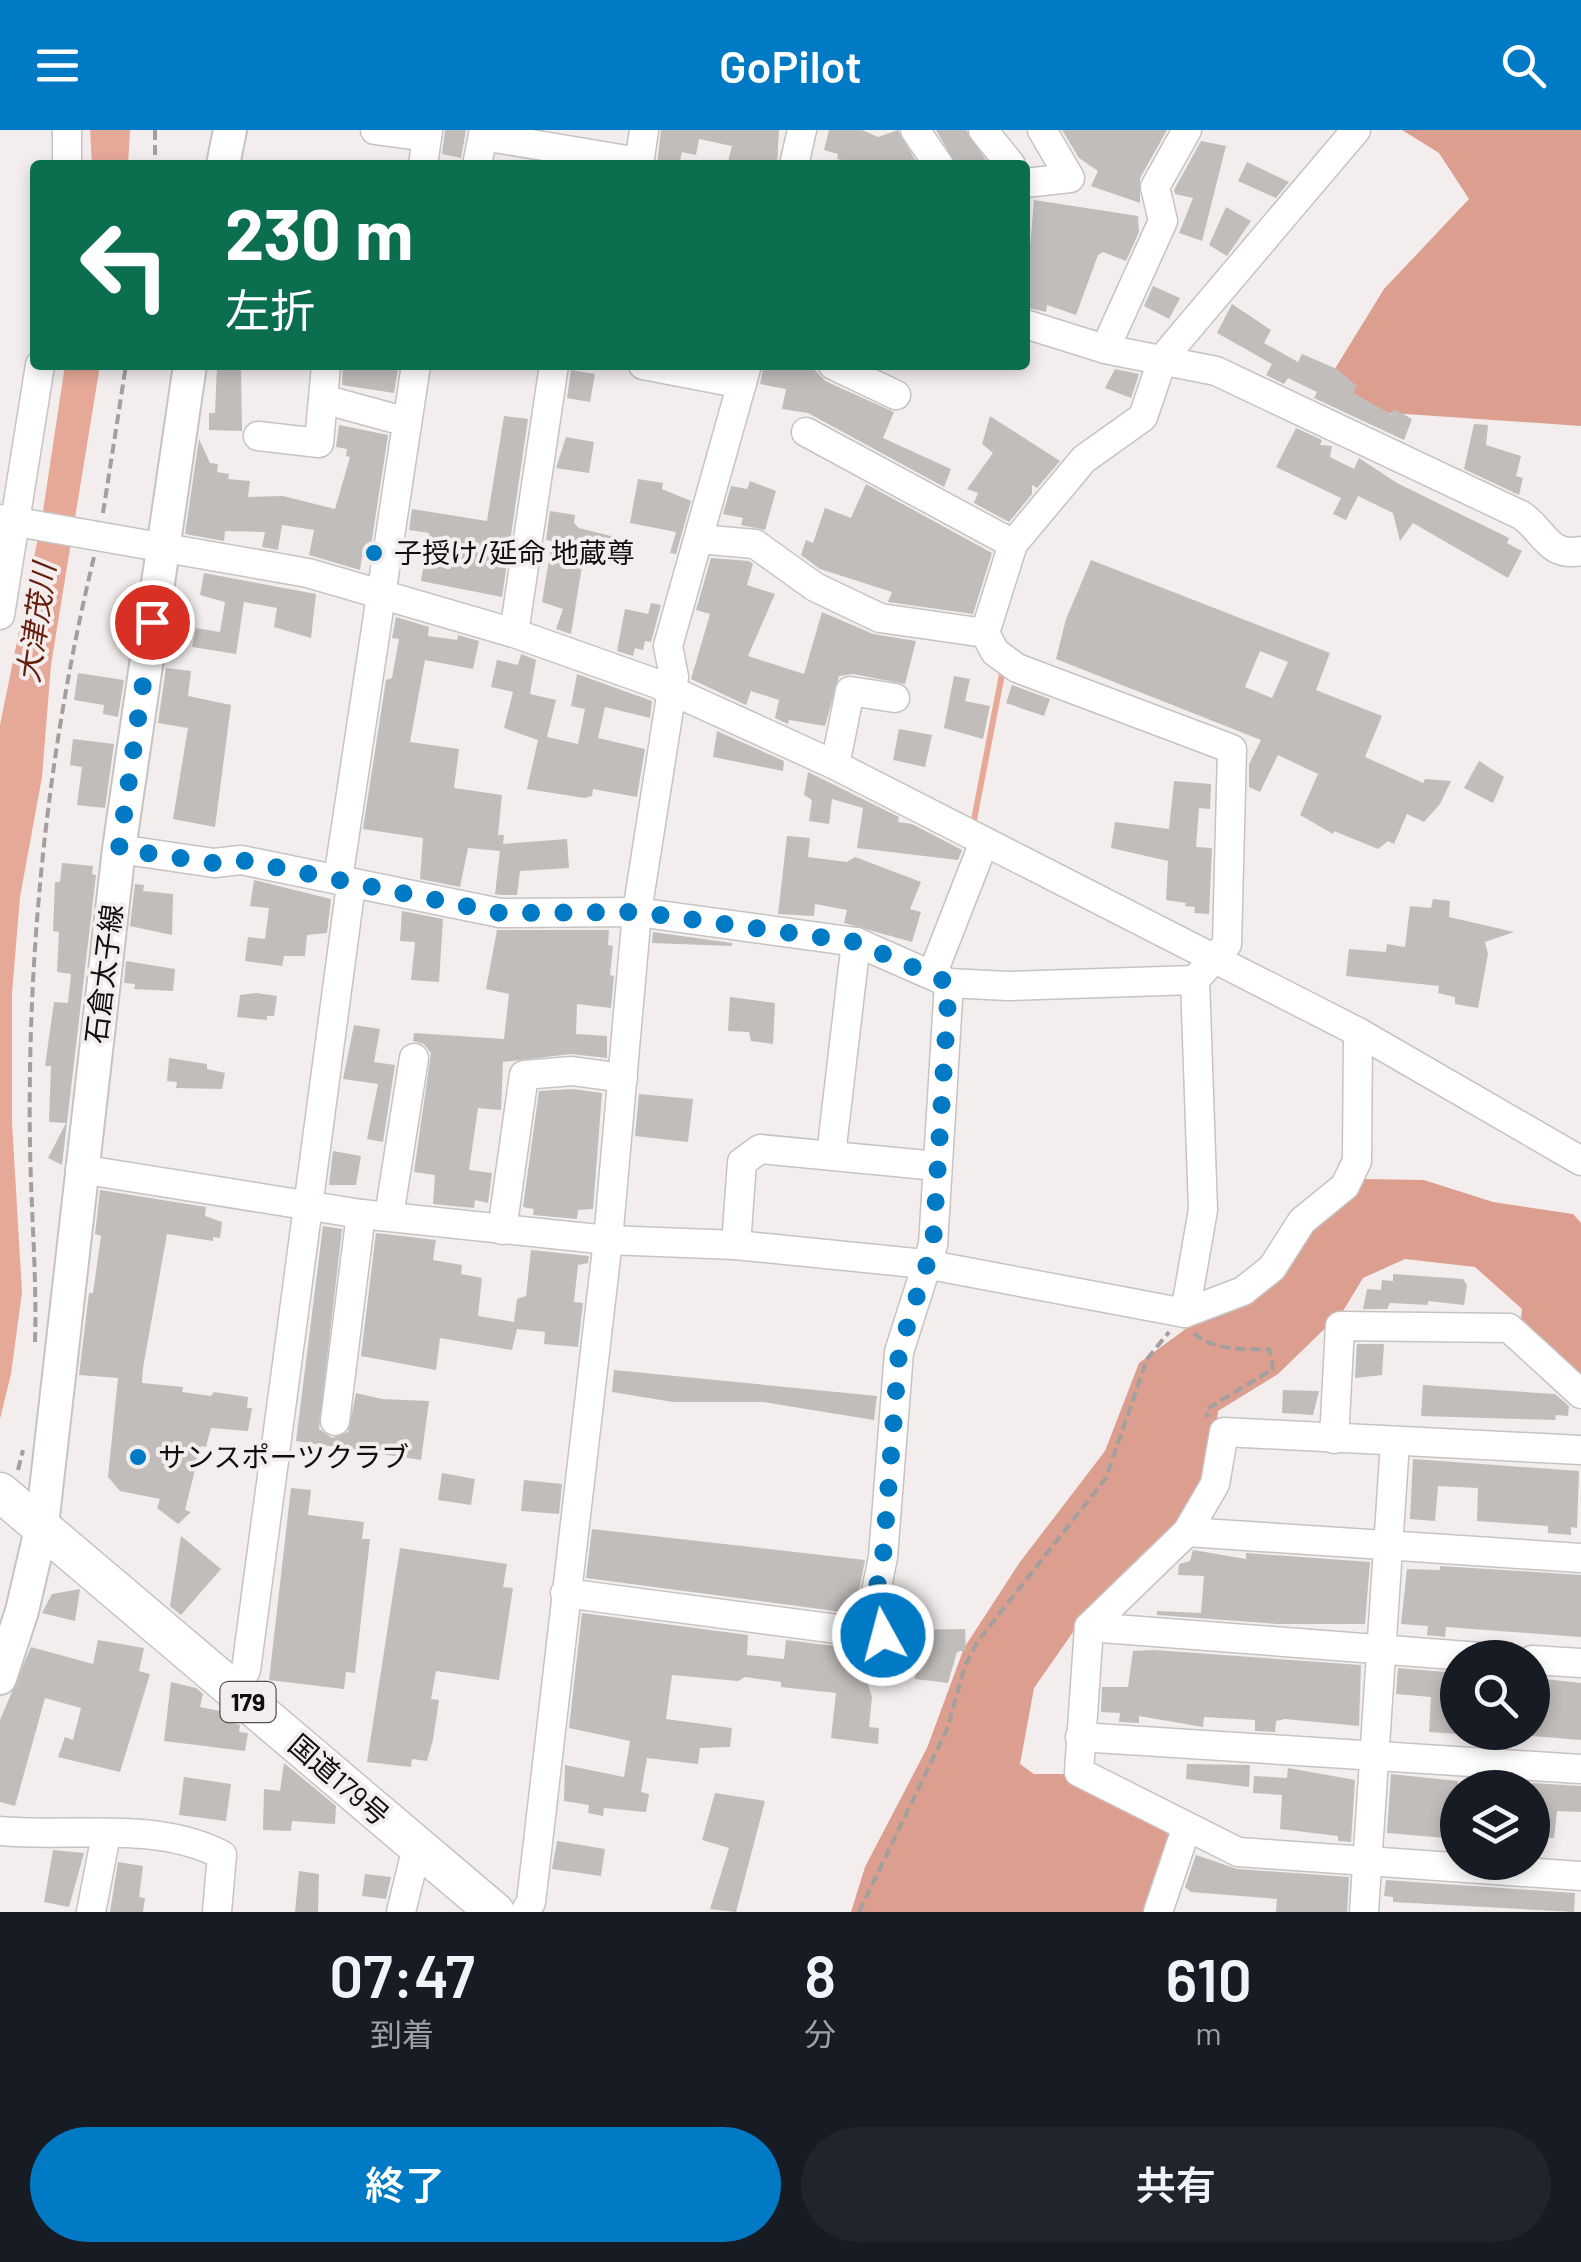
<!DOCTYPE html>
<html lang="ja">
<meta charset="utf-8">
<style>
:root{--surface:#171b24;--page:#20242c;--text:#f1f3f6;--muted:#9ea1a6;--accent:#007ac4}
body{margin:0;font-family:Barlow,"Noto Sans JP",sans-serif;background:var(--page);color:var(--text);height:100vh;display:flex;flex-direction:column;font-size:38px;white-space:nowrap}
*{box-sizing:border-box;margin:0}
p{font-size:32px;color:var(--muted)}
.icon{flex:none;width:55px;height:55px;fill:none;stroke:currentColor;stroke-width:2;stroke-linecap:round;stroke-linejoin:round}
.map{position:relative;height:1782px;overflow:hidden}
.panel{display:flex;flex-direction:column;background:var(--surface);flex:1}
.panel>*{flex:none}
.top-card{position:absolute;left:30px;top:30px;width:1000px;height:210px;border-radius:10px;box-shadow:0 5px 15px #0003;background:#0b6e4f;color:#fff;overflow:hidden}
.buttons{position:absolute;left:1440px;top:1510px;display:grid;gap:20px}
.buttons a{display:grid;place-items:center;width:110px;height:110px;border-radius:50%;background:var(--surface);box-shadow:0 5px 15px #0003;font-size:50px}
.pin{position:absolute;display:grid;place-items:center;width:85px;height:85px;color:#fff;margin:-42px;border:5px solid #fff;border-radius:50%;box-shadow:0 2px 10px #0007}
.me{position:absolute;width:110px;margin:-55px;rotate:353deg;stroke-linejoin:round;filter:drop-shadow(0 0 8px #0008)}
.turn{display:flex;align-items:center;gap:35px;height:210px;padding:0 30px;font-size:45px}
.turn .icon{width:130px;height:130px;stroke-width:2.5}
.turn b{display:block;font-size:70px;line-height:85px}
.eta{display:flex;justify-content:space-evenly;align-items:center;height:170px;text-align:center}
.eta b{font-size:60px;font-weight:600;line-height:70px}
.cta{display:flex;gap:20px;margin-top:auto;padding:20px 30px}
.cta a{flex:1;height:115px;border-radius:60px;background:var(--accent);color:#fff;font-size:40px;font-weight:600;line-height:115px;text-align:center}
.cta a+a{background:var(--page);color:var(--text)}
header{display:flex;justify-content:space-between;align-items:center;height:130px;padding:0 30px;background:var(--accent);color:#fff;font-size:45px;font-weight:600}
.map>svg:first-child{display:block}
</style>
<header><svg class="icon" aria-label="menu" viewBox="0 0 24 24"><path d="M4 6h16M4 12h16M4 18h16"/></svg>GoPilot<svg class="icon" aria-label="search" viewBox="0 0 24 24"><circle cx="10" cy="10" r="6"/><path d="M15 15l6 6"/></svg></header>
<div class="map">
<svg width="1581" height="1782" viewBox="0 0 1581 1782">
<rect width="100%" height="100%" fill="#f3eeed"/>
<g fill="#dc9f8f">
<path d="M1402,0H1581V296L1347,280L1328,250L1384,159L1469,69L1439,23Z"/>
<path d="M1365,1049L1424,1050L1493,1072L1573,1084L1581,1093V1251L1520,1196L1522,1179L1475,1137L1405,1129L1363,1148L1343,1181L1278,1244L1218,1281L1211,1348L1181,1398L1078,1495L1034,1558L1020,1634L1034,1644H1066L1173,1701L1144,1782H851L865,1737L927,1618L964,1518L1020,1432L1105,1321L1139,1233L1198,1190Z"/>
</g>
<g fill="#e6a998">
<path d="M90,0H130L128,35H92Z"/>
<path d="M65,235H100L51,535L42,647L20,767L12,863V992L22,1162L11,1244L0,1289V595L42,388Z"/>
</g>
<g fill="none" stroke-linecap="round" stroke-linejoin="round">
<path stroke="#e6a998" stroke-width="6" d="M973,695L1003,539"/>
</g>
<g fill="#c1bdbb" fill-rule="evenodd">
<path d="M445,0H466L461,28L442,24Z"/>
<path d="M661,0H779L777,35H727L732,16L699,9L696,25L682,22L679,35H657Z"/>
<path d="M829,0H862L878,7L898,0L918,35H863L837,29L838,24L824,20Z"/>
<path d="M936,0H966L989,35H956Z"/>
<path d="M1062,0H1167L1140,48V73L1091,56L1098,41L1079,28Z"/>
<path d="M1201,11L1226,16L1202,111L1179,103L1193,68L1175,64L1174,60Z"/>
<path d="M1247,32L1289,52L1276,68L1238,51Z"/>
<path d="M1034,70L1138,86L1139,102L1126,131L1103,122L1098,125L1076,185L1047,175L1046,182L1025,177Z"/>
<path d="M1226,77L1251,91L1227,126L1209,115Z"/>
<path d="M1153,156L1180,168L1169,189L1144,176Z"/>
<path d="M1232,174L1271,200L1264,213L1298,232L1302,224L1337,239L1357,256L1353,263L1391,284L1394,279L1412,289L1404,310L1314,268L1317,262L1288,248L1284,254L1266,245L1272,234L1217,203Z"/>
<path d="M217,235H241L242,301L209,300V283H215Z"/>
<path d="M343,235L398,238L394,263L342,255Z"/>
<path d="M764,235H810L825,251L894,282L883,308L951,339L944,357L808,283L782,279L786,259L760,254Z"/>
<path d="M1115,239L1139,244L1131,268L1105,258Z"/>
<path d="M571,240L595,244L590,272L567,268Z"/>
<path d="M504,286L528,289L502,467L421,451L429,403L409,400L412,379L487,391Z"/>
<path d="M990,286L1060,331L1037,358L1032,355V364L1009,392L974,373L978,363L967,359L993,323L982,314Z"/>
<path d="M1474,294L1488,295L1486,315L1521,326L1516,346L1523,348L1519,365L1464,339Z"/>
<path d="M339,295L388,305L369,429L362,427L360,440L309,425L314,400L282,395L278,420L262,417L265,402L225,401L224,411L185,404L199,309L210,333L218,334L217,342L229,344L228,349L250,351L248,367L283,366L335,379L350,327L346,326L347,319L336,317Z"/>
<path d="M1296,298L1322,310L1320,315L1332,316L1330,327L1354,339L1359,328L1397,353L1509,408L1507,413L1522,421L1508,448L1413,393L1400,411L1393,383L1358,366L1346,390L1333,384L1341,368L1276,337Z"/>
<path d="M566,307L594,312L589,343L556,338Z"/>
<path d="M638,349L663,353L662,359L691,371L676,424L670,423L676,402L630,393Z"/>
<path d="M750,351L776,361L765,400L741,395L743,388L723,384L731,356L747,359Z"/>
<path d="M866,354L992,423L973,484L888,472L892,462L820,439L801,425L806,410L813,413L825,378L851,388Z"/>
<path d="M550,381L575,385L574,393L579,398L623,409L618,429L584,424L571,504L556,499L563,479L542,472L552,411L546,410Z"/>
<path d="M711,428L749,431L753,434L747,455L775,464L748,526L804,544L822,482L873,504L916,511L905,554L853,544L839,546L825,596L789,590L788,594L775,588L779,570L751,561L746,575L691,549L710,484L696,480Z"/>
<path d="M1091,430L1330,523L1316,560L1382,586L1365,627L1423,653L1425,649L1451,651L1440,674L1424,692L1407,684L1394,714L1388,711L1378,719L1334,701L1333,704L1300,685L1318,644L1278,625L1260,662L1249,657V634L1261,610L1056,529L1066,489ZM1260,521L1288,532L1272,568L1245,557Z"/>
<path d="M204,443L316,464L311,508L274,497L277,478L244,472L236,524L192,517L196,498L220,502L225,472L200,465Z"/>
<path d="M651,473L661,475L651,512L645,511L643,520L635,518L633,526L617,521L625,479L648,484Z"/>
<path d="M396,487L429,497L428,506L457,510L458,505L479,511L473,539L425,530L410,612L459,619L454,658L502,665L498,705H504L503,714L567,709L569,738L520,741L517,765H502L495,764L500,721L468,718L460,757L420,749L423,708L363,699L386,550L392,548L399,509L392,508Z"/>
<path d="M521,524L536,530L530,564L556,570L547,607L578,614L585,579L571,576L577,544L652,571L650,588L605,577L598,608L645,619L637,667L593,659L592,666L585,668L527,659L538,610L504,598L513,562L491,557L497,530L518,535Z"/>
<path d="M166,538L191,541L188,566L231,575L215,697L173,689L188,598L158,593Z"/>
<path d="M78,543L124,550L118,587L103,584L104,575L74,570Z"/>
<path d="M954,546L970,549L965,571L990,576L983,609L944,598Z"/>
<path d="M1012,555L1050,569L1044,586L1006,573Z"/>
<path d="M899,599L932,605L925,637L893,630Z"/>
<path d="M717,601L784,631L783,641L713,627Z"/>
<path d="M73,609L114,614L105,678L77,675L82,637L70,635Z"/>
<path d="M1479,631L1504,647L1493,673L1464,658Z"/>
<path d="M808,642L899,687L898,692L912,694L962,720L958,730L857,718L863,678L832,669L829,694L809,691L812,670L804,665Z"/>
<path d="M1174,651L1211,654L1210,679L1199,678L1196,717L1212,718L1209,784L1194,783L1195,777L1185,776L1186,773L1166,770L1168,731L1111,718L1115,692L1169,699Z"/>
<path d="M787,706L810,708L808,727L847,732L855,727L921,752L910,779L921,782L912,812L844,793L847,780L815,774L814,786L778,784Z"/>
<path d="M62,733L93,736L92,744L96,745L62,1035L48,1028L66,993L49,992L51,936H45L54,872L68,873L71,844L57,842L59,802L53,801L55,752H60Z"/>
<path d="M254,750L331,769L327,803L307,805L305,826H284L282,836L245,831L248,807L265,809L269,778L250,776Z"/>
<path d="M135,754L144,755L143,761L173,764L172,805L130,796Z"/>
<path d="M1433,769L1450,771L1449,787L1514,802L1485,812L1488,824L1478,878L1455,874V867L1438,863L1439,856L1346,846L1349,819L1386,822L1387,814L1405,817L1410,776L1431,778Z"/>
<path d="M402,781L443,789L439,852L411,850L415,812L400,811Z"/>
<path d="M497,800H609L608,815L613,816L610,845L614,846L611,878L577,874L576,904L607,906V928L571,924L503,932L501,980L478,978L469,1040L492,1043L488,1073L475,1070L474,1078L433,1074L435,1045L414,1042L431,923L424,914L413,911L414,903L504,909L509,864L486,859Z"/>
<path d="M653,802L732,813V816L652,813Z"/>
<path d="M126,831L175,839L173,861L134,859L135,854L124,853Z"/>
<path d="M256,863L277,866L274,886H267V890L237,887L240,865Z"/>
<path d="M730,867L775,873L773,914L751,911L749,902L728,901Z"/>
<path d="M354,895L380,899L374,932L395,935L383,1012L367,1009L378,954L343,949Z"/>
<path d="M169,928L207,934V939L225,943L222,959L176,958L177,952L167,951Z"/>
<path d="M572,959L602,963L593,1079L578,1080L577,1089L533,1085L534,1079L523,1077L539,961Z"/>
<path d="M639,964L693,969L688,1012L635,1006Z"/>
<path d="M333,1021L361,1026L356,1055H329Z"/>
<path d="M100,1060L206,1077L205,1086L222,1092L220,1108L213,1107V1111L167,1104L143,1238L142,1253L183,1257L182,1262L211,1266L214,1262L248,1267L247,1278H252L248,1301L211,1298L206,1317L201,1316L185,1380L191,1382L178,1394L157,1378L160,1369L120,1361L108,1347L118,1248L79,1245L89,1163H93L101,1106L95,1104Z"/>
<path d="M323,1096L342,1099L319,1299L332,1308L348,1302L356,1263L382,1269L429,1271L421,1330L296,1311Z"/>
<path d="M376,1103L436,1110L433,1130L462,1135L461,1144L482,1148L478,1186L514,1192L517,1169L526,1166L531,1120L589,1126L588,1133L578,1135L574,1172L583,1173L578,1217L544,1214L545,1202L517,1199L512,1220L440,1208L436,1240L361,1226Z"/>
<path d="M1393,1144L1463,1149L1467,1155L1464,1175L1428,1171V1175L1390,1173L1387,1179H1363L1367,1159L1381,1160L1382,1150L1393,1151Z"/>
<path d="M1357,1214H1384L1382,1245L1355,1248Z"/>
<path d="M614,1240L877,1266L874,1290L763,1272H673L612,1262Z"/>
<path d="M1423,1255L1555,1264L1569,1276L1568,1286L1556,1285L1555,1290L1421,1286Z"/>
<path d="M1283,1260L1319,1261L1313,1285L1282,1283Z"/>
<path d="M1413,1329L1579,1341L1577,1398L1571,1397V1405L1548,1403V1396L1477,1391L1478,1358L1438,1356L1435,1391L1410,1389Z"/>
<path d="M442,1343L475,1349L471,1375L438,1370Z"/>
<path d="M524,1350L562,1354L559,1384L521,1381Z"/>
<path d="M291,1358L311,1360L308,1385L364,1392L362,1409H370L355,1543L346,1542L344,1559L269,1550Z"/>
<path d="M592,1399L865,1430L858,1465L865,1485L586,1448Z"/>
<path d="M181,1406L221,1439L181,1485L170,1476Z"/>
<path d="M400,1418L507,1434L503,1457L513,1458L499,1550L436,1541L431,1569L439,1570L433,1610L427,1631L412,1629L411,1637L367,1632Z"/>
<path d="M1193,1420L1246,1429V1423L1370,1432L1365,1494H1278L1157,1485V1481L1201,1483L1204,1446L1178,1445L1179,1434L1190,1431Z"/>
<path d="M1440,1436L1581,1445V1507L1446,1497L1445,1507L1427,1505L1428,1496L1401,1494L1407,1439L1440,1440Z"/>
<path d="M80,1459L75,1491L42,1483L52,1464Z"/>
<path d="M582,1483L748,1505L747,1525L784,1529L786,1510L882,1522L897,1516L901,1500L965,1499L966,1520L957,1522L948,1553L915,1549L916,1525L867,1526L865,1544L872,1567L869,1597L879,1598L878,1614L831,1608L836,1563L781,1557V1552L745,1547L738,1551L672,1545L666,1589L732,1598L730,1617L700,1618L698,1634L647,1628L641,1662L649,1664L646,1682L604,1678L603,1686L588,1683L589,1675L564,1671L565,1635L624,1647L630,1611L569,1598Z"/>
<path d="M98,1510L144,1518L139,1541L150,1544L120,1642L58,1627L65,1607L73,1610L81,1578L45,1568L15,1676L0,1672V1590L31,1517L93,1534Z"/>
<path d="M1154,1520L1361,1535L1359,1596L1285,1589L1276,1591L1275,1602L1255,1601V1590L1204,1587L1203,1597L1139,1586V1593L1119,1592L1120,1583L1101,1582L1102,1557H1128L1133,1521Z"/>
<path d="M1398,1538L1458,1543V1604L1429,1602L1431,1567L1396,1564Z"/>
<path d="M1545,1549L1581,1553V1610L1532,1606V1552Z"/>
<path d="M171,1552L196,1558L203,1564L200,1577L225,1582L230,1592L240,1595L239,1602L248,1603L245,1621L164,1611Z"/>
<path d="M284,1633L336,1676L335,1694L292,1691L291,1701L263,1700L264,1659L280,1661Z"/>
<path d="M1187,1634L1250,1635L1249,1657L1186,1649Z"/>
<path d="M1288,1638L1355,1650L1351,1712L1338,1711V1706L1280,1699L1282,1665L1253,1663L1254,1646L1287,1648Z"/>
<path d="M1391,1644L1458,1651V1709L1387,1703Z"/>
<path d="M184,1647L231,1654L226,1691L179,1685Z"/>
<path d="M1532,1653L1581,1656V1682L1557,1681L1554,1708H1548L1547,1715L1532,1714Z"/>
<path d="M715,1663L765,1671L736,1782L710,1779L729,1718L702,1710Z"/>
<path d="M557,1711L605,1719L601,1746L552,1739Z"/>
<path d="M53,1720L84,1723L69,1777L44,1772Z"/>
<path d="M1196,1725L1237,1739L1349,1747L1347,1782H1276L1277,1769L1191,1762L1185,1757Z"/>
<path d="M118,1732L143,1736L139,1767L145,1768L143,1782H110Z"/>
<path d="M299,1741L319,1744L318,1782H295Z"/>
<path d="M365,1744L391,1747L386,1769L362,1766Z"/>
<path d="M1386,1750L1575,1763L1574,1782L1393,1772V1767L1384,1766Z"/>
</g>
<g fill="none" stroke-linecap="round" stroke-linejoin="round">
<g stroke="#c7c3c1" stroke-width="31">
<g id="minor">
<path d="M375,0L427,7"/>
<path d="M915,0L939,35"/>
<path d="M983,0L1011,35"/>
<path d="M483,6L639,32"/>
<path d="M67,35V0"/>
<path d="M423,35L428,0"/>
<path d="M477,35L484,0"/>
<path d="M639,35L644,0"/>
<path d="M794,35L802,0"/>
<path d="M1025,53L1070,48L1042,0"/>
<path d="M1025,194L1105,219L1216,241L1521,385C1544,400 1548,428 1581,421"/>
<path d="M1105,219L1163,91L1155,57L1187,0"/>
<path d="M643,235L742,254"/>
<path d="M833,235L896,265"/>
<path d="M323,269L407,292"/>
<path d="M806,302L1013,414"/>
<path d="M258,306L319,313L326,235"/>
<path d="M0,389L308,443L514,503L655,553L835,635L1358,902L1581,1031"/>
<path d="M699,409L755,414L815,457L880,488L985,503"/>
<path d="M0,485L40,235"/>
<path d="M514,503L554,235"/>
<path d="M835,635L850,561L895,568"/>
<path d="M119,719L214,733L241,730L500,783L637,782L856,812L949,853L1008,856L1195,850L1227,814L1232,619L1017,538L995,522L985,503L1013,414L1084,329L1143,287L1163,228L1356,0"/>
<path d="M338,749L416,235"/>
<path d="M932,845L984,712"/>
<path d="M831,1025L856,812"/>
<path d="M80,1039L361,1084L608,1110L736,1115L925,1134L1185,1183L1243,1161L1272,1138L1302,1091L1345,1056L1357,1031L1358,902"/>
<path d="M389,1086L414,928"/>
<path d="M502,1100L524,945L572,941L623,948"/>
<path d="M736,1115L742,1032L760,1019L937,1036"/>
<path d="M1185,1183L1203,1080L1195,850"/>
<path d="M335,1291L361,1084"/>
<path d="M1334,1309L1340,1196L1509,1198L1581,1264"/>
<path d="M1581,1320L1224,1302L1215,1354L1187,1402L1089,1497L1079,1642L1238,1722L1581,1746"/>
<path d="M1187,1402L1581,1428"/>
<path d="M565,1463L883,1505L884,1482L875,1467L883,1427L899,1222L933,1115L949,853"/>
<path d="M1089,1497L1493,1528"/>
<path d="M1532,1530L1581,1533"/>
<path d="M234,1560L246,1540L351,755"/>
<path d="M1080,1607L1581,1639"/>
<path d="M0,1701C73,1708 155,1690 222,1725L217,1782"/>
<path d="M91,1782L106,1705"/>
<path d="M401,1782L417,1717"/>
<path d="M525,1782L531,1772L608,1110L637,782L674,547L668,516L747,235"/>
<path d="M1158,1782L1186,1699"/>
<path d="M1364,1782L1395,1312"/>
</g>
</g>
<g stroke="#c7c3c1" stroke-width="36">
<g id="major">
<path d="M223,35L230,0"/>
<path d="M0,1548L22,1481L42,1395L119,719L190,235"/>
</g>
</g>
<g stroke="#c7c3c1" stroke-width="41">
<path id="highway" d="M0,1362L495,1782"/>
</g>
<g stroke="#a29f9e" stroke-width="4" stroke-dasharray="10 5" stroke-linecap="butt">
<path d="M155,0V35"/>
<path d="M103,383L126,235"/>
<path d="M1194,1203C1210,1220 1247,1220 1269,1219L1273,1239L1207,1279V1287"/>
<path d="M35,1212C37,1146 31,1081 30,1015C27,819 48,616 94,427"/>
<path d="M18,1340L23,1320"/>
<path d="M859,1782L947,1599L965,1536L978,1511L1106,1348L1147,1229L1169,1202"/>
</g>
<use href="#minor" stroke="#fff" stroke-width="28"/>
<use href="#major" stroke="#fff" stroke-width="32"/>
<use href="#highway" stroke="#fff" stroke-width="38"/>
</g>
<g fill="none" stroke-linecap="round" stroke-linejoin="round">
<path stroke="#007ac4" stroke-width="18" stroke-dasharray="0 32.4" d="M152,492L119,719L214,733L241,730L500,783L638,782L856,812L949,853L933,1115L899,1222L883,1427L875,1467L884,1482L883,1505"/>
</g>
<g fill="#007ac4" stroke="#f3eeed" stroke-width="4">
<circle cx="374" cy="423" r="10"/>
<circle cx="138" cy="1327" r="10"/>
</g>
<g text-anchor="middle" stroke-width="8" stroke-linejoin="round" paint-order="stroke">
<rect fill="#f3eeed" stroke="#545251" stroke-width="2.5" x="220.5" y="1552" width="55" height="40" rx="8"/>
<g font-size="25" font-weight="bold" fill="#100f0e">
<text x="248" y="1581">179</text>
</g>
<g font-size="28" fill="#100f0e" stroke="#f3eeed" text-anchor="start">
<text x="394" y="433">子授け/延命 地蔵尊</text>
<text x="158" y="1337">サンスポーツクラブ</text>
</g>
<g font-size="28" fill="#100f0e" stroke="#f3eeed">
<text transform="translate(104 844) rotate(-83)" y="10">石倉太子線</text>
<text transform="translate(339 1650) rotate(41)" y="10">国道179号</text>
</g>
<g font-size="30" font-style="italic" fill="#661f0c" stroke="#f3eeed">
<text transform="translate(37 493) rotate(-82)" y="10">大津茂川</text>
</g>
</g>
</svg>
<div class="buttons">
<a><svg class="icon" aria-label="search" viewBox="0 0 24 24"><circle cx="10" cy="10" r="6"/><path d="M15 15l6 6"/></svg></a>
<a><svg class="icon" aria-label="layers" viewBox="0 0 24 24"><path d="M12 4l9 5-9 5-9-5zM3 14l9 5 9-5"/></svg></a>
</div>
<div class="pin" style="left:152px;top:492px;background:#d93025"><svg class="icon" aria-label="arrive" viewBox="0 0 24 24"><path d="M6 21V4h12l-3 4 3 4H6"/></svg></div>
<svg class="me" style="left:883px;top:1505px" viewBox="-20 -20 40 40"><circle r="17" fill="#007ac4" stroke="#fff" stroke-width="3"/><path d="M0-11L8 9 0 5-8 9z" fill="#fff"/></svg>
<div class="top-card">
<div class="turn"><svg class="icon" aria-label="left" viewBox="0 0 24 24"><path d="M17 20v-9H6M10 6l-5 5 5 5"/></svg><div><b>230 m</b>左折</div></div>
</div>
</div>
<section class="panel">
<div class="eta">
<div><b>07:47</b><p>到着</p></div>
<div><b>8</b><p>分</p></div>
<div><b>610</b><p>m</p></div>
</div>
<div class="cta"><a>終了</a><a>共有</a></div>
</section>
